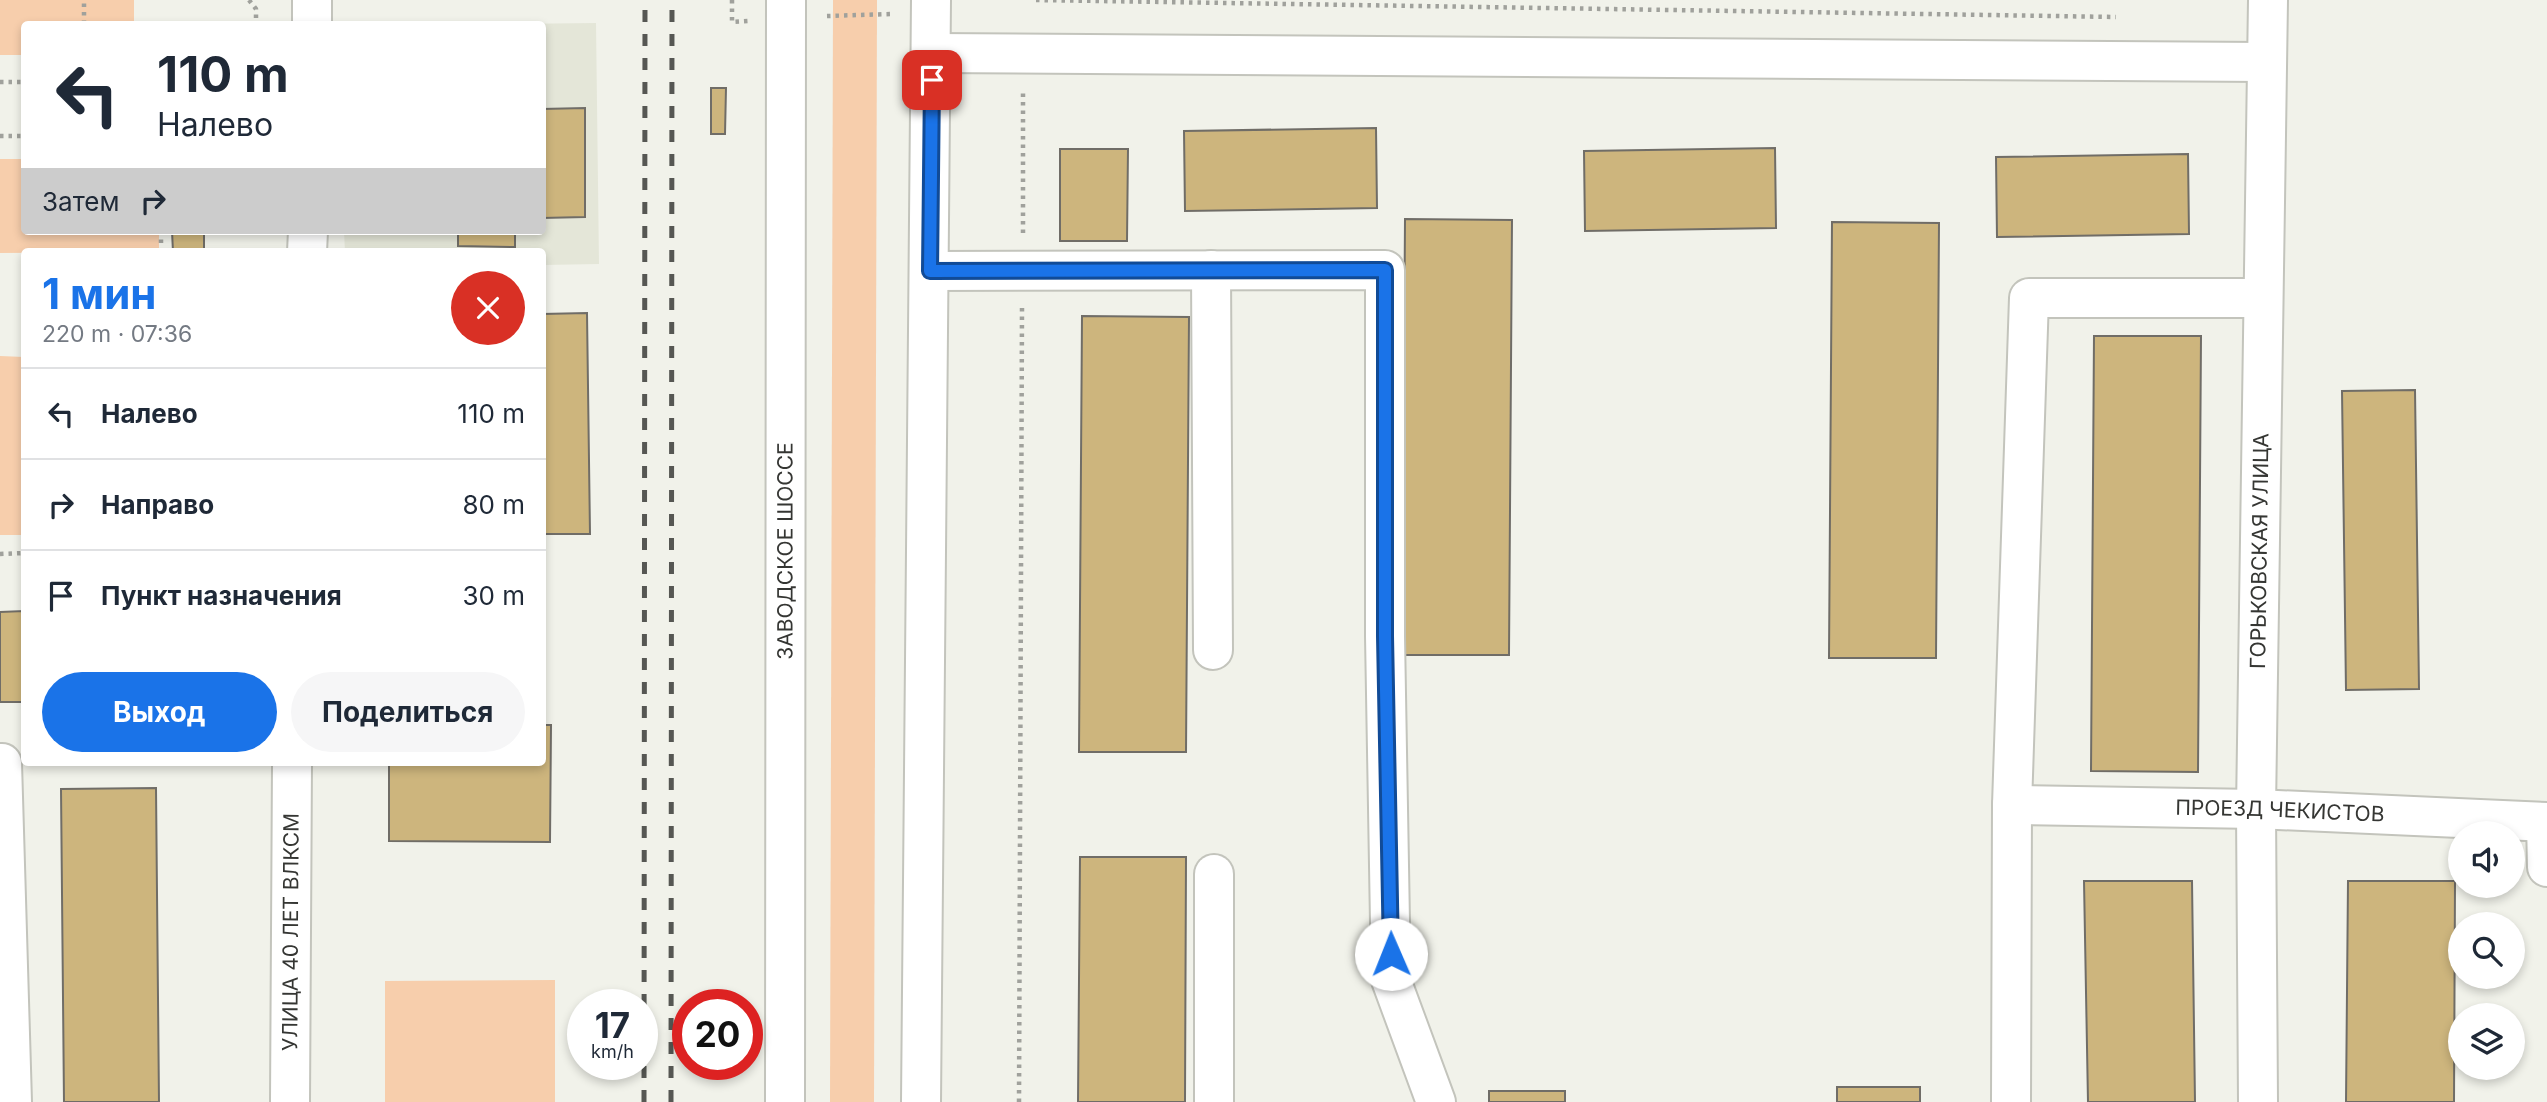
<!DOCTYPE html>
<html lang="ru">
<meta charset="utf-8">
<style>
:root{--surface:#fff;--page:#f6f6f7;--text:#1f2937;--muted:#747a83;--line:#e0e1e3;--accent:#1a73e8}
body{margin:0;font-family:Inter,sans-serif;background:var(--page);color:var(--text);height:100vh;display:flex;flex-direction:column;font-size:26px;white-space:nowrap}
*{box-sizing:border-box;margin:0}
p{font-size:23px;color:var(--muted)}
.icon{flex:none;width:38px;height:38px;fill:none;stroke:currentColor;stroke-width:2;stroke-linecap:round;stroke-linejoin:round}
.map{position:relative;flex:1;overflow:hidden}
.details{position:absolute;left:21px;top:248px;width:525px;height:518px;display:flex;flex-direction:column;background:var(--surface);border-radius:7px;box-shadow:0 4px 10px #0003}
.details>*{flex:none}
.guide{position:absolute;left:21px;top:21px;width:525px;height:214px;border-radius:7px;box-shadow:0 4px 10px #0003;background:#fff;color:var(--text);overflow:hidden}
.controls{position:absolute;left:2448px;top:821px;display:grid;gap:14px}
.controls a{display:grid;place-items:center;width:77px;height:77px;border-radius:50%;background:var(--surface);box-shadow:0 4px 10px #0003;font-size:35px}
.speed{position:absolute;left:567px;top:989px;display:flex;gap:14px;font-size:35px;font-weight:700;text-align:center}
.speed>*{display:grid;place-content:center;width:91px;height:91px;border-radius:50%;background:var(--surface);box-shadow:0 4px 10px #0003;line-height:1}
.speed small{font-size:18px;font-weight:400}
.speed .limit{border:10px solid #d22;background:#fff;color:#111}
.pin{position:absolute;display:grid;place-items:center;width:60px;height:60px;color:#fff;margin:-30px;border-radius:14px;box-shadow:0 4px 10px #0006}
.me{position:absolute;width:77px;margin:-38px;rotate:359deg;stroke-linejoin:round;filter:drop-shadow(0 0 5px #0008)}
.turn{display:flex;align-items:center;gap:24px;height:147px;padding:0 21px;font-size:32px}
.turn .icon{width:91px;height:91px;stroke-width:2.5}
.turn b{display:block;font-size:49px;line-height:60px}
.then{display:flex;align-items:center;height:66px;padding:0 21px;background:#0003;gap:14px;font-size:26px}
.round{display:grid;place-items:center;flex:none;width:74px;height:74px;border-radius:37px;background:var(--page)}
.head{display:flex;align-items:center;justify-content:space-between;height:119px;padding:0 21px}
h1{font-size:42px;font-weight:700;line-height:52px;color:var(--accent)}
.primary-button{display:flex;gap:14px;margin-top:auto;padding:14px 21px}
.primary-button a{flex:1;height:80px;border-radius:42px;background:var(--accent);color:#fff;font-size:28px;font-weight:700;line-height:80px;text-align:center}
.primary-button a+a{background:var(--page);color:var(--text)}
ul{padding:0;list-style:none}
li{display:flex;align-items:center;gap:21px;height:91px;padding:0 21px;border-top:2px solid var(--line)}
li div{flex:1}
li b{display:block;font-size:26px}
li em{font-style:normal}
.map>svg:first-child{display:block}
</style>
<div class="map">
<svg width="2547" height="1102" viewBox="0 0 2547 1102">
<rect width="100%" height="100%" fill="#f1f2ea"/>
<path fill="#e4e6d8" d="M596,23L599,264L543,265L542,252H345L344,231H542V24H500Z"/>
<g fill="#f7ceac">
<path d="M0,0H134V24H24V55H0Z"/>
<path d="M833,0H877L874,1102H830Z"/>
<path d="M0,159H24V231H159V252L0,253Z"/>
<path d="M0,356L24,357V535H0Z"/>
<path d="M555,980V1102H385V981Z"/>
</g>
<g fill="#cdb57d" stroke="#706d67" stroke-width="2">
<path d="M711,88H726L725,134H711Z"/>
<path d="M585,108V217L542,218V109Z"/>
<path d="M1376,128L1377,208L1185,211L1184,131Z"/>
<path d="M1775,148L1776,228L1585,231L1584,151Z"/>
<path d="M1060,149H1128L1127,241H1060Z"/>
<path d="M2188,154L2189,234L1997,237L1996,157Z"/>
<path d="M1405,219L1512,220L1509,655H1402Z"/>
<path d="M1832,222L1939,223L1936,658H1829Z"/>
<path d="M172,231H204V252H173Z"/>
<path d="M458,231H515V247L458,246Z"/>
<path d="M587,313L590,534H542V314Z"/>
<path d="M1082,316L1189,317L1186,752H1079Z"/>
<path d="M2094,336H2201L2198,772L2091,771Z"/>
<path d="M2415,390L2419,689L2346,690L2342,391Z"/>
<path d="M24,611V702H0V612Z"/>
<path d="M542,725H551L550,842L389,841V763H542Z"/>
<path d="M156,788L159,1102H64L61,789Z"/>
<path d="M1080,857H1186L1185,1102H1078Z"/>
<path d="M2084,881H2192L2195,1102H2088Z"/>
<path d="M2348,881H2455L2454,1102H2346Z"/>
<rect x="1837" y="1087" width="83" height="15"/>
<rect x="1489" y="1091" width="76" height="11"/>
</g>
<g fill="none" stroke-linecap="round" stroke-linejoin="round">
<g stroke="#c3c4bc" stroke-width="42">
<g id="minor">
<path d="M312,24V0"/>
<path d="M932,53L2265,62"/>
<path d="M307,252L308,231"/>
<path d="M1211,270L1213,650"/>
<path d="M930,271L1385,270V636L1391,980L1436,1102"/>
<path d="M2,763L12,1102"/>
<path id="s1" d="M2012,805L2256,809L2547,822"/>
<path d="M2546,822L2547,867"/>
<path id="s2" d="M290,1102L292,763"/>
<path d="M921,1102L931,0"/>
<path d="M1214,1102V874"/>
<path d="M2011,1102L2012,805L2029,298H2263"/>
<path id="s3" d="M2258,1102L2256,809L2268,0"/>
</g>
</g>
<g stroke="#c3c4bc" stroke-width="42">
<g id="major">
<path id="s4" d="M785,1102L786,0"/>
</g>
</g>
<g stroke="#a0a19c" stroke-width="4.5" stroke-dasharray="3.5 5" stroke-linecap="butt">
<path d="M249,0L256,9V24"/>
<path d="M732,0V22L748,21"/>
<path d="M1036,0L2116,17"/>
<path d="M827,16L891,14"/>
<path d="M84,24V0"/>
<path d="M0,82H24"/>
<path d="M0,136H24"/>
<path d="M161,231V252"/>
<path d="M1023,233V91"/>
<path d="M0,554L24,553"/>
<path d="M1019,1102L1022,308"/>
</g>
<use href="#minor" stroke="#fff" stroke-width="38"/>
<use href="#major" stroke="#fff" stroke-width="38"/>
<g stroke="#565753" stroke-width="5" stroke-dasharray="12 12" stroke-linecap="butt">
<path d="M644,1102L645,0"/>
<path d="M671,1102L672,0"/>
</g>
</g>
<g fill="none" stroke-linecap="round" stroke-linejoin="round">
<g stroke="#114b97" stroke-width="18">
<path id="route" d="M932,80L930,271L1385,270V636L1391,954"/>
</g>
<use href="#route" stroke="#1a73e8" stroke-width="12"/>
</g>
<g text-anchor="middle" stroke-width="6" stroke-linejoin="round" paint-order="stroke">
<g font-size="21" fill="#353633" stroke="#fff">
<text dy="7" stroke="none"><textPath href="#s4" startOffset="551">ЗАВОДСКОЕ ШОССЕ</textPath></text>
<text dy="7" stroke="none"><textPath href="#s3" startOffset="551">ГОРЬКОВСКАЯ УЛИЦА</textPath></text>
<text dy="7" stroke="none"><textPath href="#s1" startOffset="268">ПРОЕЗД ЧЕКИСТОВ</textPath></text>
<text dy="7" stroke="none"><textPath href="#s2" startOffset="170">УЛИЦА 40 ЛЕТ ВЛКСМ</textPath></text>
</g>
</g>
</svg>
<div class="controls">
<a><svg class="icon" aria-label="sound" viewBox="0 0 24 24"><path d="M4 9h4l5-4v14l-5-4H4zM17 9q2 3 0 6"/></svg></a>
<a><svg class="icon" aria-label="search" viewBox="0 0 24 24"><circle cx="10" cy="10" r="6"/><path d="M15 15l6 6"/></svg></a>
<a><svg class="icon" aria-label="layers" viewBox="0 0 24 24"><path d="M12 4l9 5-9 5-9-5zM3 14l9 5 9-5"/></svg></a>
</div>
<div class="speed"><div>17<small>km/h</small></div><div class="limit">20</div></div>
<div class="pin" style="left:932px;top:80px;background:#d93025"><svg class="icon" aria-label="arrive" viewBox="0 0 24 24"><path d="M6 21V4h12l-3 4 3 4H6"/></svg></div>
<svg class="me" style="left:1391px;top:954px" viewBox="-20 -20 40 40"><circle r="19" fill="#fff"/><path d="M0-13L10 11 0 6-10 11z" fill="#1a73e8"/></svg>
<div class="guide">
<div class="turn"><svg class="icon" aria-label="left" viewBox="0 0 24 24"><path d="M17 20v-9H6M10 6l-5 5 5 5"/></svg><div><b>110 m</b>Налево</div></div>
<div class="then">Затем<svg class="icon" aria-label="right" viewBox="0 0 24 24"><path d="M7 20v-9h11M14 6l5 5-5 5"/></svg></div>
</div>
<section class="details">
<div class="head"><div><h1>1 мин</h1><p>220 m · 07:36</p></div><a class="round" style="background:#d93025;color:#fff"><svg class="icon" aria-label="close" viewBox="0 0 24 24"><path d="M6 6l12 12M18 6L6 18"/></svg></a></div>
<ul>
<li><svg class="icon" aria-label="left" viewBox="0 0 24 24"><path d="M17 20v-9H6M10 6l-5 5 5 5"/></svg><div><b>Налево</b></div><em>110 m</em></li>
<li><svg class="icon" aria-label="right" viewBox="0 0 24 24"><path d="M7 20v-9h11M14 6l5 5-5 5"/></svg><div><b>Направо</b></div><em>80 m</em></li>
<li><svg class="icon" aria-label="arrive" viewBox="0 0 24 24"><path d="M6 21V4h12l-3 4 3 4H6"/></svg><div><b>Пункт назначения</b></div><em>30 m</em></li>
</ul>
<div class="primary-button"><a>Выход</a><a>Поделиться</a></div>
</section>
</div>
